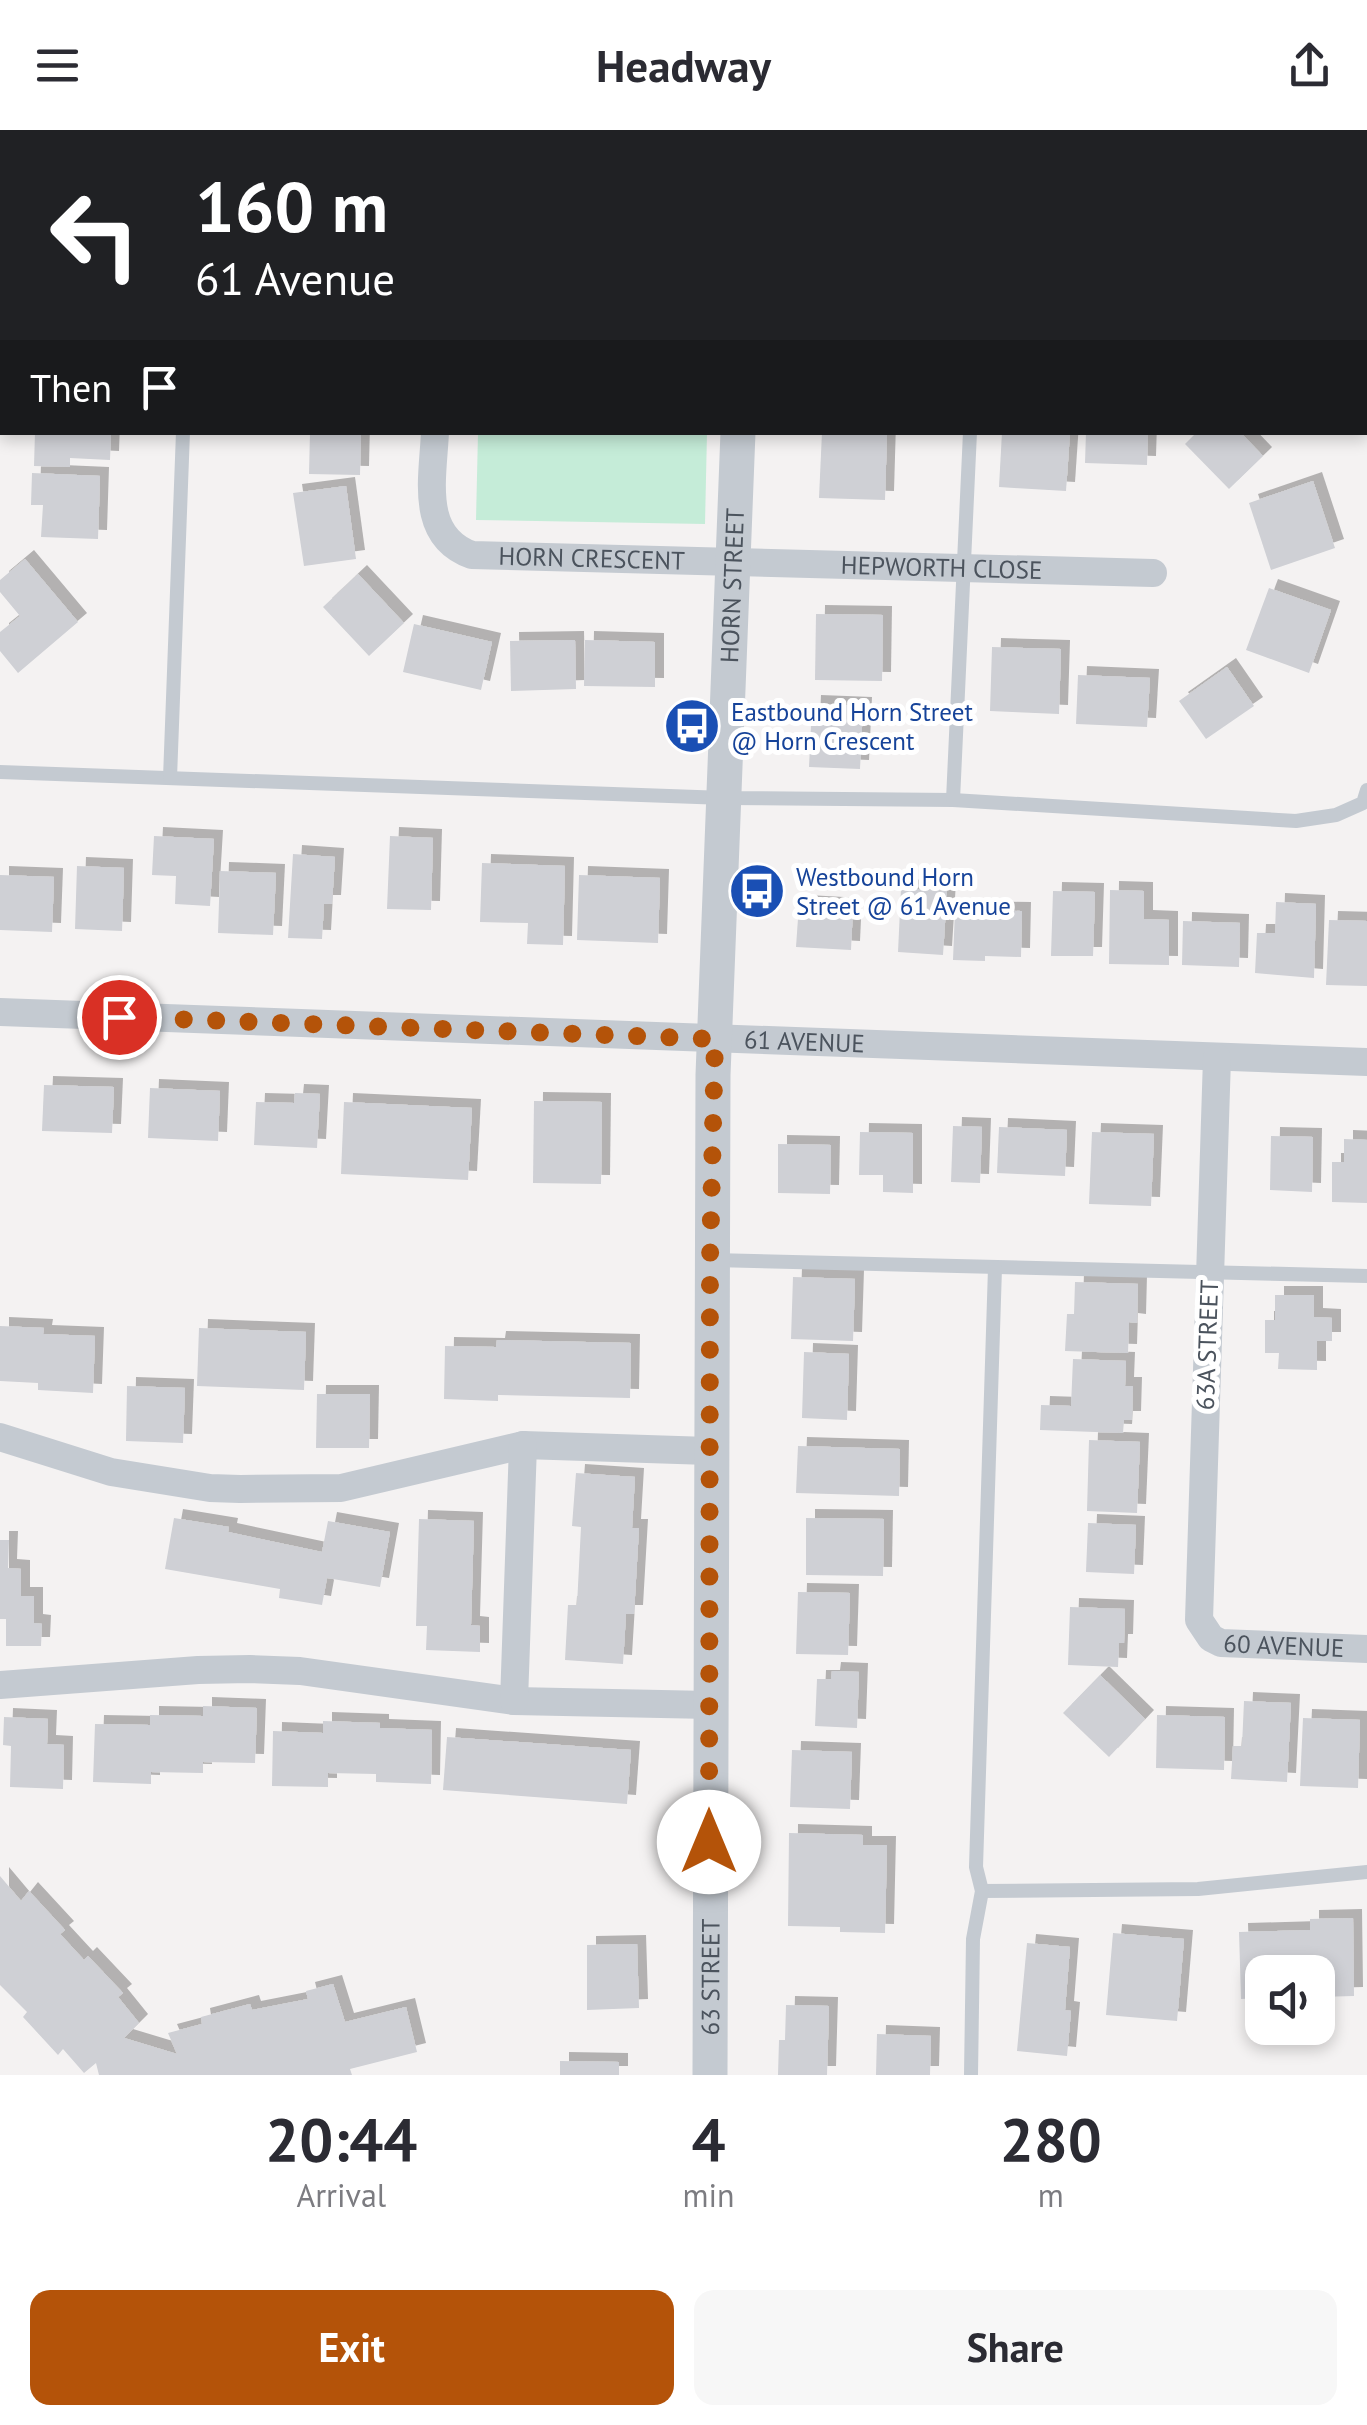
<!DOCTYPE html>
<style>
:root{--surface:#fff;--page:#f7f7f7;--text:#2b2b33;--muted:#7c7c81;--accent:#b45309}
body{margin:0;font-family:"PT Sans",sans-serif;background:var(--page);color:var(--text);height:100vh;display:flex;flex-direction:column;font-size:38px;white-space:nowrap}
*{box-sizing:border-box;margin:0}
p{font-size:32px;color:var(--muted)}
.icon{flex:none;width:55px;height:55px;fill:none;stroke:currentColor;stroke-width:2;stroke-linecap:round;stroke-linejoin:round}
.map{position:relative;height:1945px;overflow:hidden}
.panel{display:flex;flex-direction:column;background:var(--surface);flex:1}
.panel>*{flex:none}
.banner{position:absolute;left:0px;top:0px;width:1368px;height:305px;box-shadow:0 5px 15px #0003;background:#202124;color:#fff;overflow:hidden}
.controls{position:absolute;left:1245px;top:1825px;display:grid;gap:20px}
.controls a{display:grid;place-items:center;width:90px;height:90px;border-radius:20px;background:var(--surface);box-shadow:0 5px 15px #0003;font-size:50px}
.pin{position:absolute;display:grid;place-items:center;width:85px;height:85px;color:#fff;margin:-42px;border:5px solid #fff;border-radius:50%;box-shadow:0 2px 10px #0007}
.me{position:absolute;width:110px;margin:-55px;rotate:0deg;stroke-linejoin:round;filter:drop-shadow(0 0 8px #0008)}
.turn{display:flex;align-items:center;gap:35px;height:210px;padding:0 30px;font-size:45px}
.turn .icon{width:130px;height:130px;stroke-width:2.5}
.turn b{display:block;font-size:70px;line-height:85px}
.then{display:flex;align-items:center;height:95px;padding:0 30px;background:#0003;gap:20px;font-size:38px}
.eta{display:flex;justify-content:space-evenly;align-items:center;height:170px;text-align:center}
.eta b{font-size:60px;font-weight:700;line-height:70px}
.primary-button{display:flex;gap:20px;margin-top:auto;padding:20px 30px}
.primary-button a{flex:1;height:115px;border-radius:20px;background:var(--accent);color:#fff;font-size:40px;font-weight:700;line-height:115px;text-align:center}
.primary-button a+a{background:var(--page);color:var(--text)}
header{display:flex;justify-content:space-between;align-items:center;height:130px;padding:0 30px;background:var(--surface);font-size:45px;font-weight:700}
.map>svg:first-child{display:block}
</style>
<header><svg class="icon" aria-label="menu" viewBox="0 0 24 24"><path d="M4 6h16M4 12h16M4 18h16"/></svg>Headway<svg class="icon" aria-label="share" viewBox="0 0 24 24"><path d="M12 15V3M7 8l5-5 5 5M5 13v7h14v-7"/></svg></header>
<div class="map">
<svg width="1367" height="1945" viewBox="0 0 1367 1945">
<defs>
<filter id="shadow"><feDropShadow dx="9" dy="-9" stdDeviation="0" flood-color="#0004"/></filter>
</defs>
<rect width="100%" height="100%" fill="#f4f2f2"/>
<path fill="#c5ecd8" d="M478,303H707L705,394L476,390Z"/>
<g fill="#cfd0d5" filter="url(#shadow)">
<path d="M35,302H111L110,330L70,328V337L34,336Z"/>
<path d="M310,302H361L360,345L309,344Z"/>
<path d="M822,302H887L885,370L819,368Z"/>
<path d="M1002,302H1070L1066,361L999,357Z"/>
<path d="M1086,302H1148L1147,335L1085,333Z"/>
<path d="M1197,302H1240L1263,326L1229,359L1185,314Z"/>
<path d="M32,343L100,346L98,409L41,407L43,375H31Z"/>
<path d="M1313,351L1335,418L1271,440L1249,373Z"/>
<path d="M346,356L356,429L304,436L293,363Z"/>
<path d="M25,429L78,492L18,543L0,521V502L20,486L0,462V450Z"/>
<path d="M358,444L404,493L369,526L323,477Z"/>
<path d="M1269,458L1331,480L1309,543L1246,520Z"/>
<path d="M816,484L883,485L882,551L815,550Z"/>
<path d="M414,494L492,512L481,560L403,542Z"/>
<path d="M575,510L576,559L511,561L510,511Z"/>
<path d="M585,510L655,512V557L584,556Z"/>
<path d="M992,517L1061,519L1059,584L990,581Z"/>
<path d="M1227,537L1254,576L1206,609L1179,571Z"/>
<path d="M1078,545L1150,548L1147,597L1076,594Z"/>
<path d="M812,574L863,576L860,639L809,637Z"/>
<path d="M154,706L214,709L210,776L175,774L176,746L152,745Z"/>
<path d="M390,706L433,708L431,780L387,779Z"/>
<path d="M293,724L335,727L332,774H324L322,809L288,808Z"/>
<path d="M482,733L565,736L563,815L527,814L528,793L480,792Z"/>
<path d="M77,736L124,738L122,801L75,799Z"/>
<path d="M220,741L276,743L273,805L218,803Z"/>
<path d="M0,745L54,747L52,802L0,800Z"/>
<path d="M579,745L660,748L658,813L577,810Z"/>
<path d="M901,758L947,761L943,825L898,822Z"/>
<path d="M1110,760L1144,761V789L1169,790V835L1109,834Z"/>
<path d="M1053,761L1095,762L1093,826H1051Z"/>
<path d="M1276,772L1316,774L1314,848L1255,843L1257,803H1275Z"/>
<path d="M799,774L853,777L851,820L796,817Z"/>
<path d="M955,780L1022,781L1021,827L985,826V831L953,830Z"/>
<path d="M1329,790L1367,791V856L1326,855Z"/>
<path d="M1183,791L1240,793L1239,837L1182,835Z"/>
<path d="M44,955L114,957L112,1003L42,1001Z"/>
<path d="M150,958L220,961L218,1011L148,1008Z"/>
<path d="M295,963L320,964L317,1018L254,1015L256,972L294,973Z"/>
<path d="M534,971L602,972L601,1054L533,1053Z"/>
<path d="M344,972L472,978L468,1050L341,1044Z"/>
<path d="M953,996L982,997L980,1053L951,1052Z"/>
<path d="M999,997L1067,1000L1065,1046L997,1043Z"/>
<path d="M860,1002L913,1003V1063L883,1062V1045H859Z"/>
<path d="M1092,1002L1154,1004L1151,1076L1089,1074Z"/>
<path d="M1271,1006L1313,1007L1312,1062L1270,1060Z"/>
<path d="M1344,1009L1367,1010V1073L1332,1072V1032H1344Z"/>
<path d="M778,1014L831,1015L830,1064L778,1063Z"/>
<path d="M793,1147L855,1149L853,1211L791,1209Z"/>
<path d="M1075,1152L1138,1154L1137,1193L1129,1192L1128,1223L1065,1221L1067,1184H1074Z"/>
<path d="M1275,1165H1314V1187L1332,1188V1211H1317V1240L1278,1239L1279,1223H1265V1190H1275Z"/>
<path d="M0,1196L44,1198L43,1204L95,1206L93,1263L38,1260V1253L0,1251Z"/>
<path d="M199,1198L306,1202L304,1260L197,1256Z"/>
<path d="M497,1210L631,1213L630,1268L498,1265V1271L444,1269L445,1216L496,1217Z"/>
<path d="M804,1222L849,1224L847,1290L802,1288Z"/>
<path d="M1073,1229L1126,1231L1125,1256H1133L1132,1290H1124L1123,1303L1040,1300L1041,1275L1071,1276Z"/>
<path d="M127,1256L185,1258L183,1313L126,1311Z"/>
<path d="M317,1264H370L369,1318H316Z"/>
<path d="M1089,1310L1140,1312L1137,1383L1087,1381Z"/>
<path d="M798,1316L900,1319L899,1366L796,1363Z"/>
<path d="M576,1343L635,1347L632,1398H639L634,1484H626L623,1534L565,1530L568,1475H577L581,1397L572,1396Z"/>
<path d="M174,1388L229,1397L228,1402L322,1422L328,1391L390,1402L380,1457L327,1448L322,1475L279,1468L280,1459L165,1439Z"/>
<path d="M806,1388L884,1389L883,1446L806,1445Z"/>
<path d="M419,1389L474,1391L471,1495L480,1496V1522L426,1520L427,1496H416Z"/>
<path d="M1088,1393L1136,1395L1134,1444L1086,1442Z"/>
<path d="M0,1410H9L8,1438L21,1439V1466H34V1493L42,1494L41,1516H6V1489H0Z"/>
<path d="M798,1462L850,1463L848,1525L796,1524Z"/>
<path d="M1070,1477L1125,1479L1124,1513H1119L1118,1537L1068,1535Z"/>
<path d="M832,1541L859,1542L857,1598L815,1596L817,1549H831Z"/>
<path d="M1100,1545L1145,1589L1109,1627L1063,1583Z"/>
<path d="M1244,1571L1291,1573L1287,1652L1231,1649L1233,1616H1242Z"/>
<path d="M203,1576L257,1578L255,1633L203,1632V1643L151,1642V1654L93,1652L95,1594L150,1595V1585L203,1586Z"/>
<path d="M1157,1585L1225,1587L1224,1640L1156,1638Z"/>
<path d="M4,1587L48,1589L47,1614L64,1615L63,1659L10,1657L11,1616L3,1615Z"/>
<path d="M1303,1588L1360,1590L1358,1658L1300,1656Z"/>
<path d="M323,1591L380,1593V1598L432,1600L431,1654L376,1652V1644L328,1643V1657L272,1656L273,1601L323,1603Z"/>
<path d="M447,1607L631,1620L627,1674L443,1660Z"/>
<path d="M792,1620L852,1622L850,1679L790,1677Z"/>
<path d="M789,1703L863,1705V1715H887L885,1803L840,1802V1797L788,1796Z"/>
<path d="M0,1746L21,1771L29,1761L65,1800L60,1804L84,1830L88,1826L123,1863L118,1867L139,1893L124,1908L177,1924L168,1903L202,1894L201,1887L250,1874L252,1880L308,1869L306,1861L333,1854L345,1892L406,1877L417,1922L350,1939L352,1945H99L96,1933L84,1943L63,1919L58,1925L23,1887L27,1882L0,1855Z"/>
<path d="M1353,1788L1354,1866L1318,1867V1842H1262V1868L1241,1869L1239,1802L1310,1800V1789Z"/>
<path d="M1113,1803L1184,1809L1177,1891L1106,1885Z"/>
<path d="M1027,1813L1070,1817L1065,1880L1071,1881L1067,1926L1017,1921Z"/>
<path d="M637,1814L639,1878L587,1880V1815Z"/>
<path d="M786,1875L829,1876L827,1945H778L779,1910H785Z"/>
<path d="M877,1904L931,1906L930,1945H876Z"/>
<path d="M560,1931L619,1932V1945H560Z"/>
</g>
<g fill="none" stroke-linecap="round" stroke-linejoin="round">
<g stroke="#c4cad1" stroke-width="14">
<path d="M194,2V0"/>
<path d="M981,2V0"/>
<path d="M1365,218H1367"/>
<path d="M0,642L725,668L953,670L1296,691L1336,685L1363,673L1367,660"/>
<path d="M170,648L183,302"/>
<path d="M953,670L970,302"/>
<path d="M713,1130L1367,1146"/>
<path d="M982,1761L1198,1759L1367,1742"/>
<path d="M971,1945L973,1809L982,1761L976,1737L995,1138"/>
</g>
<g stroke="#c4cad1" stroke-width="28">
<path d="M446,2V0"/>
<path id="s1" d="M435,302C433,348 419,406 472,425L1153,443"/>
<path id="s2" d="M0,882L1367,932"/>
<path id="s3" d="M1217,928L1199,1490L1211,1508L1221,1513L1367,1519"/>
<path d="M0,1307L111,1342L210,1358L240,1359L341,1358L523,1315L709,1321"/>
<path d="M0,1555L198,1540L250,1539L300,1541L514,1571L710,1575"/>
<path d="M514,1571L523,1315"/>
</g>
<g stroke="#c4cad1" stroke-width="35">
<path d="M749,2V0"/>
<path id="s4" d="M710,1945L713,945L738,302"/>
</g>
</g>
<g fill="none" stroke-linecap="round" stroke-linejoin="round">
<path stroke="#b45309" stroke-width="18" stroke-dasharray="0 32.4" d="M119,887L715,909L710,1130L709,1712"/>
</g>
<defs>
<g id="bus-disc" transform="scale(2.875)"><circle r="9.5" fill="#1a4fb4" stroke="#fff"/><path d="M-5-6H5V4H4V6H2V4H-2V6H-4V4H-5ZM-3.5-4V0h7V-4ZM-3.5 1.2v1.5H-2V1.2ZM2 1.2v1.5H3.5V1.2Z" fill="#fff"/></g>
</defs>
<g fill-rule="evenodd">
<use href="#bus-disc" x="692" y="596"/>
<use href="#bus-disc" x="757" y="761"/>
</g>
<g text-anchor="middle" stroke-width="10" stroke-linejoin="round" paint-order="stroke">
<g font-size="25" fill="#4b535d" stroke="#fff">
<text dy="9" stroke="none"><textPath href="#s1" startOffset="260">HORN CRESCENT</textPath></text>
<text dy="9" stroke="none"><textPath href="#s1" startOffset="610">HEPWORTH CLOSE</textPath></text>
<text dy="9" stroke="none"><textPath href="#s4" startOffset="1490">HORN STREET</textPath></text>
<text dy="9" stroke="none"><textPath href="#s2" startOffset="805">61 AVENUE</textPath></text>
<text transform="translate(1207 1215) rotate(-88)" y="9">63A STREET</text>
<text dy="9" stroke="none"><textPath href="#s3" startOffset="658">60 AVENUE</textPath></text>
<text dy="9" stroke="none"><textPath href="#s4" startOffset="98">63 STREET</textPath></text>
</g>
<g font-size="25" fill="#164399" stroke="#fff" text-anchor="start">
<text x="731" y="591">Eastbound Horn Street<tspan x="731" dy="29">@ Horn Crescent</tspan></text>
<text x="796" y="756">Westbound Horn<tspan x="796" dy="29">Street @ 61 Avenue</tspan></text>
</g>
</g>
</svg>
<div class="controls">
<a><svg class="icon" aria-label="sound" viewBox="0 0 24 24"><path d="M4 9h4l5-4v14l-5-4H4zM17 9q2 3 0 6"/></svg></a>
</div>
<div class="pin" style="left:119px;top:887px;background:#d93025"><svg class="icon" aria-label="arrive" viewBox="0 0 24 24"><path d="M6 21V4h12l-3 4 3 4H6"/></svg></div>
<svg class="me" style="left:709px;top:1712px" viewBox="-20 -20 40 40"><circle r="19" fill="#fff"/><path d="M0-13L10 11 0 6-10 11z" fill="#b45309"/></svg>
<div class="banner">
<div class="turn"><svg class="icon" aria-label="left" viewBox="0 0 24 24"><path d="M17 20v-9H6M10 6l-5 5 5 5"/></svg><div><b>160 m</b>61 Avenue</div></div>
<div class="then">Then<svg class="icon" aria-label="arrive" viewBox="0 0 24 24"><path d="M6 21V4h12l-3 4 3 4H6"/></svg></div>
</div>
</div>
<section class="panel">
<div class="eta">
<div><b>20:44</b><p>Arrival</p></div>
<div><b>4</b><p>min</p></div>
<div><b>280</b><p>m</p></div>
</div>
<div class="primary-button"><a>Exit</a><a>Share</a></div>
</section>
